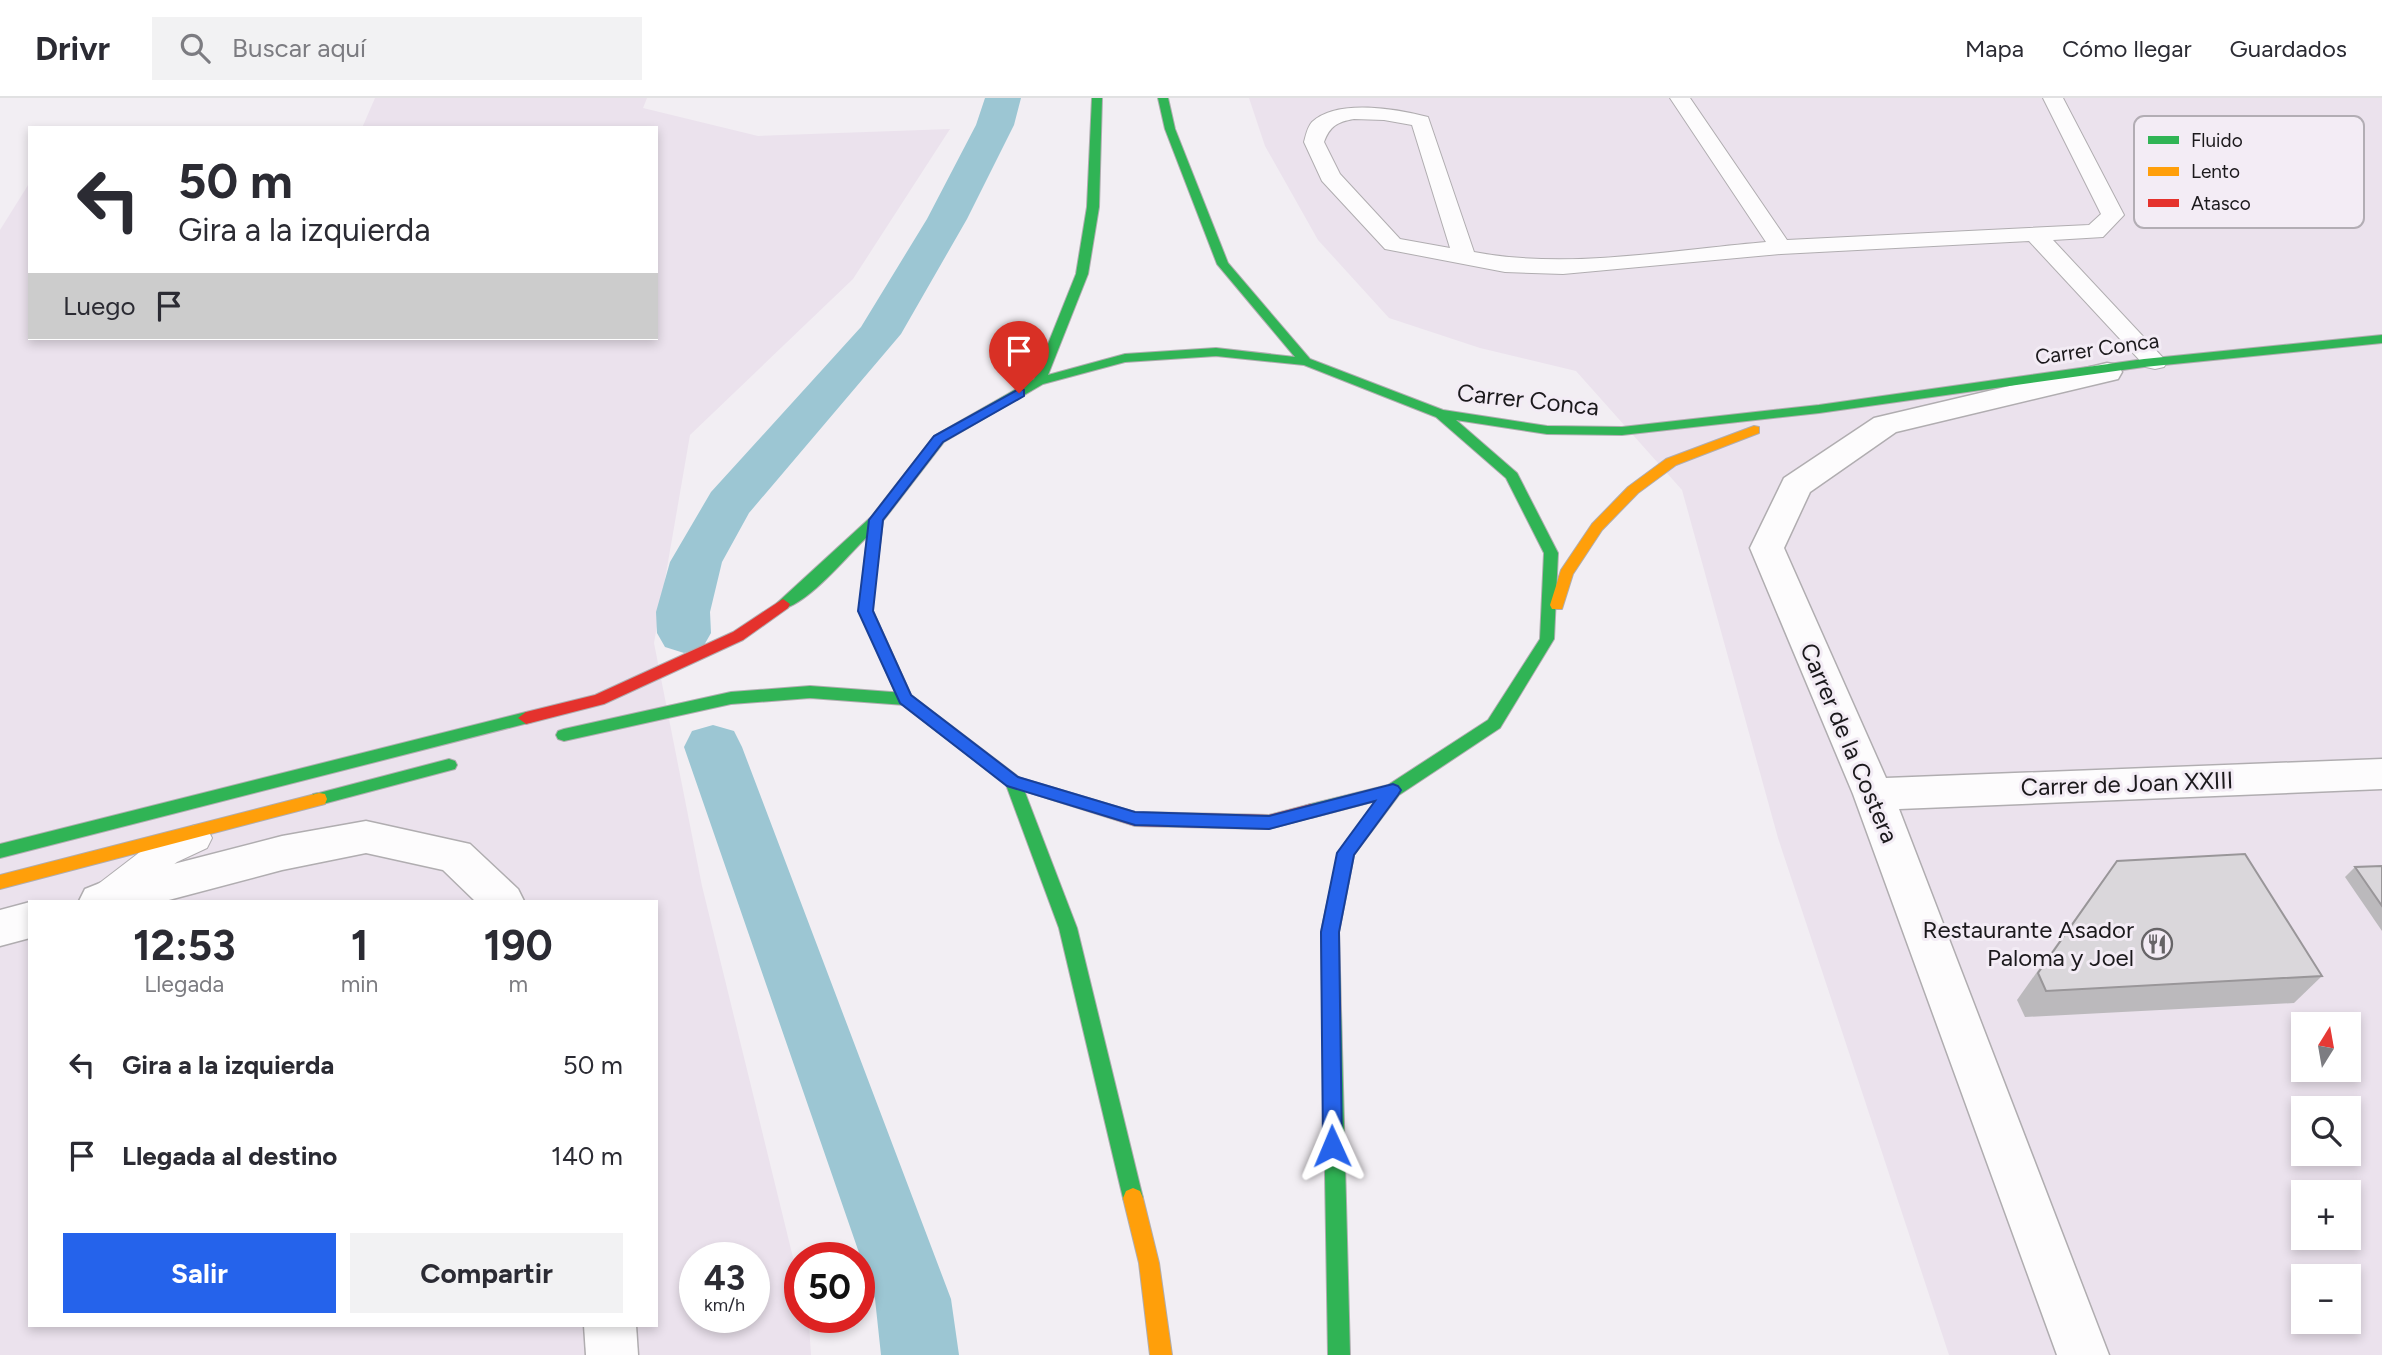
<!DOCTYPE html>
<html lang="es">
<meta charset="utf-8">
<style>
:root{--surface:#fff;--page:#f2f2f3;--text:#2b2b33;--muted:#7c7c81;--line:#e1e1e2;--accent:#2563eb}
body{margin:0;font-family:Figtree,sans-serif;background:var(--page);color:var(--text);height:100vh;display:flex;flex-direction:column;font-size:26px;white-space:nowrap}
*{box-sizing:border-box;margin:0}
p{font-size:23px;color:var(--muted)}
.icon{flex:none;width:38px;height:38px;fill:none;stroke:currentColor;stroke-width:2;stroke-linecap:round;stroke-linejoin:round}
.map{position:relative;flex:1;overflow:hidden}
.side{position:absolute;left:28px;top:802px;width:630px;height:427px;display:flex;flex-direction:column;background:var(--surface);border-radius:0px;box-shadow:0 4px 10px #0003}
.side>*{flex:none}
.banner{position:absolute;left:28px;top:28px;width:630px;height:214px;border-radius:0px;box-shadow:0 4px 10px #0003;background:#fff;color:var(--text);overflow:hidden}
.needle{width:46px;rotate:11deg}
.tools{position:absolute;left:2291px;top:914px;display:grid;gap:14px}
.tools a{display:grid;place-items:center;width:70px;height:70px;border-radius:0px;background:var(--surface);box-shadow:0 4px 10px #0003;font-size:35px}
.speed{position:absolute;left:679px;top:1144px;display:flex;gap:14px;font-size:35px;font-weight:700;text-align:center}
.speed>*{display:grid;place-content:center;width:91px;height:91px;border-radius:50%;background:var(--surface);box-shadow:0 4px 10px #0003;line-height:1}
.speed small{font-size:18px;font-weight:400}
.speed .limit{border:10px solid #d22;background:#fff;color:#111}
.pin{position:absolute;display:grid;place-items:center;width:60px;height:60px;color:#fff;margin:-72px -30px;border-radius:50% 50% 50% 0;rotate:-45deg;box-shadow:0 0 7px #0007}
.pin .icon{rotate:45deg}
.me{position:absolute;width:77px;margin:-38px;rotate:359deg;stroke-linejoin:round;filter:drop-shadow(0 0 5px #0008)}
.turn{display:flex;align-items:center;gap:24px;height:147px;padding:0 35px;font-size:32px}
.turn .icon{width:91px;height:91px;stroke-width:2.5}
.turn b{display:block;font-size:49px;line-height:60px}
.then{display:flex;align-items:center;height:66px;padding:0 35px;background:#0003;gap:14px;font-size:26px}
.eta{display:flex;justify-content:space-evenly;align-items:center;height:119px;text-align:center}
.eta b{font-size:42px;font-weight:700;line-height:49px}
.cta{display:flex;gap:14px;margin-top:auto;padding:14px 35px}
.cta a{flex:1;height:80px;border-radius:0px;background:var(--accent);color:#fff;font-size:28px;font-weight:700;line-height:80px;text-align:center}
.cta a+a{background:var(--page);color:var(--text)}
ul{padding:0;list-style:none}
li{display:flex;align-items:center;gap:21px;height:91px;padding:0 35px}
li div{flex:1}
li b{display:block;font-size:26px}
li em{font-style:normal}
header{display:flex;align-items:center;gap:42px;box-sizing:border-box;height:98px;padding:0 35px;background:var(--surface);border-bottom:2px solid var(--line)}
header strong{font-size:33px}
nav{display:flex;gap:38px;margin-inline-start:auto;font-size:24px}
.search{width:490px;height:63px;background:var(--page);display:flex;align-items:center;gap:18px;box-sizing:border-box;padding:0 24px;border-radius:0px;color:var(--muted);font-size:26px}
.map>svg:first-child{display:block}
</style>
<header>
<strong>Drivr</strong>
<div class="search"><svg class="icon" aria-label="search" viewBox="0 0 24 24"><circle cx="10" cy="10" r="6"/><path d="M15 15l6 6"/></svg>Buscar aquí</div>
<nav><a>Mapa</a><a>Cómo llegar</a><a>Guardados</a></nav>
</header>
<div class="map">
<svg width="2382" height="1257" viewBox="0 0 2382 1257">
<rect width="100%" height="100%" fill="#f2eef3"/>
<g fill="#ebe2ed" fill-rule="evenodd">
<path d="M375,0H647L643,10L758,38L950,31L853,181L690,337L654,545L702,788L800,1188V1220H807L809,1227L811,1257H0V132L30,84V240H656V30H362ZM30,803H656V1227H30ZM695,1160H754V1220H695Z"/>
<path d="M1249,0H2382V1257H1949L1778,740L1682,392L1576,273L1480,250L1389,220L1318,142L1265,48ZM2303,926H2348V971H2303ZM2303,1010H2348V1055H2303ZM2303,1094H2348V1139H2303ZM2303,1178H2348V1223H2303Z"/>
</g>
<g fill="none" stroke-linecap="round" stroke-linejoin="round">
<g fill="#9cc6d3" fill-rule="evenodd">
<path d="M985,0H1021L1014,27L967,121L901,236L749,415L722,464L710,514L711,535L703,549L684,555L665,549L657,535L656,514L670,464L711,394L861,229L927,121L976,27Z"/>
<path d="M713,627L734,633L742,649L951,1201L959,1257H881L875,1201L684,649L692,633Z"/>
</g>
<g stroke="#b0adb0" stroke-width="2">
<g id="lane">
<path d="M1670,0H1690L1787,142L2089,127L2101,116L2043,0H2063L2124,117L2103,139L2053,142L2167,264L2164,269L2155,271L2146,269L2029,143L1781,156L1563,176L1505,174L1385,151L1322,83L1304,44C1306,37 1307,30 1312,24C1337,0 1398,11 1428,19L1474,154C1569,172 1670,152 1766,144ZM1354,21L1384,22L1412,27L1450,150L1400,141L1340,76L1324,44C1330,28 1337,24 1354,21Z"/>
<path d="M195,727L207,730L212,740L207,750L177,764L126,803H89L88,800L93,790L153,744Z"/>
</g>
</g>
<g stroke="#b0adb0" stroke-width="3">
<g id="street">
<path d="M2107,265L2118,267L2122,274L2118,281L1896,334L1810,394L1784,450L1886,680L2382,661V691L1899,711L2109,1257H2057L1853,696L1750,450L1784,380L1874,320Z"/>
<path d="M366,723L470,746L518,791L524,803H475L443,772L366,755L282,772L165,803H79L85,791L100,785L282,738Z"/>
<path d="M30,804V840L0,848V812Z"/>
<path d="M584,1227H636L638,1257H586Z"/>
</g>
</g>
<g stroke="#b0adb0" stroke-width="2">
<g id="fast">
<path d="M1092,0H1102L1099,109L1088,176L1048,277L1125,256L1216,250L1295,259L1217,166L1165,31L1158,0H1168L1175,31L1228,165L1310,261L1443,312L1547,328L1622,329L1819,307L2144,261L2382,237V245L2144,269L1819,315L1622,337L1547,336L1456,322L1517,375L1558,455L1554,541L1500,630L1399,697L1354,757L1339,834L1350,1257H1328L1321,834L1338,755L1376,703L1311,720L1305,718L1303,713L1305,708L1311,706L1388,687L1488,622L1540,541L1544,455L1506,380L1436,319L1304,267L1216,258L1125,264L1043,286L944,344L883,423L871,517L866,518L859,513L867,439C846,459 811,503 783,511L776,506L871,419L934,338L1034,281L1076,176L1087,109Z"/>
<path d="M810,588L905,595L913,601L905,607L810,600L731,606L564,643L558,641L556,637L558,633L564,631L731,594Z"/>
<path d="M526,614L534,620L532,624L0,760V746Z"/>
<path d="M449,661L455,663L457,667L455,671L319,707L313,706L311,701L313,696L319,695Z"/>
<path d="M1013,678L1019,680L1021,684L1077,830L1143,1100L1140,1107L1133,1110L1126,1107L1123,1100L1059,830L1005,684L1007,680Z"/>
</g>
</g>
<g stroke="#b0adb0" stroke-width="2">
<g id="slow">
<path d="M1754,328L1759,329V335L1676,367L1638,395L1602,432L1573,476L1562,511H1552L1550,507L1561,472L1592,426L1628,389L1666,361Z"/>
<path d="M866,508L873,513L911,597L1020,680L1022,684L1020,688H1008L900,605L859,513Z"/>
<path d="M319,695L325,696L327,701L325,706L0,791V777Z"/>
<path d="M1133,1090L1140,1093L1143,1100L1159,1165L1172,1257H1150L1139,1165L1123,1100L1126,1093Z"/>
</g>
</g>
<g stroke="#b0adb0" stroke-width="2">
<g id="jam">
<path d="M783,501L790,506L788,510L743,542L604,606L526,626L518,620L526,614L595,597L733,534Z"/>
<path d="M1014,678L1135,714L1269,717L1311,706L1317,708L1319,713L1317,718L1269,731L1135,728L1008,688L1006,684L1008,680Z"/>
</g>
</g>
<use href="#lane" fill="#fdfcfd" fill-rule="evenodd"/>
<use href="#street" fill="#fdfcfd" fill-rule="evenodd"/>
<use href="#fast" fill="#30b455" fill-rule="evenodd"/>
<use href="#slow" fill="#ff9f0a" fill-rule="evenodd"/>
<use href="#jam" fill="#e5322d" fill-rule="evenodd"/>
</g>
<g fill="#bbb9bc">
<path d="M2117,763L2322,878L2294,905L2025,919L2017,902L2096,791Z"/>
<path d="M2382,768V833L2345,779L2355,769Z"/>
</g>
<g fill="#dad7db" stroke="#999699" stroke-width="2">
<path d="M2245,756L2322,878L2046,893L2038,875L2117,763Z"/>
<path d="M2382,768V808L2355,769Z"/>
</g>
<path fill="#2563eb" stroke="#184099" stroke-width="2" d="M1019,291L1024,292V298L943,344L883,422L873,513L911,597L1018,679L1135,714L1269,718L1393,686L1398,688L1401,692L1398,697L1354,757L1339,834L1342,1048L1339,1055L1332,1058L1325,1055L1323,1048L1321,834L1337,755L1375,703L1269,731L1135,727L1007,688L900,605L858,513L869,422L934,338Z"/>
<defs>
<g id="restaurant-ring" transform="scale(1.575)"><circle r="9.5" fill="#f3ecf5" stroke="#666467" stroke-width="1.5"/><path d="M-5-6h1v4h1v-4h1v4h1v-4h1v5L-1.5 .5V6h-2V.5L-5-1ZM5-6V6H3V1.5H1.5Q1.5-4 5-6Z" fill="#666467"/></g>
</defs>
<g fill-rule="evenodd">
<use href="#restaurant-ring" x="2157" y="846"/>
</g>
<g text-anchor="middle" stroke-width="6" stroke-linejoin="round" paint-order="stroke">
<g font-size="21" fill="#1b191c" stroke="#f3ecf5">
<text transform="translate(2097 251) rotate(-8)" y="7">Carrer Conca</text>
</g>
<g font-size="24" fill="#1b191c" stroke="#f3ecf5">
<text transform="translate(1528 302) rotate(6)" y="8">Carrer Conca</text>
<text transform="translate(1849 645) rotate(67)" y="8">Carrer de la Costera</text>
<text transform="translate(2127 686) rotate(-2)" y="8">Carrer de Joan XXIII</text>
</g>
<g font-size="24" fill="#1b191c" stroke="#f3ecf5" text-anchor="end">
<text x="2134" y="840">Restaurante Asador<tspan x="2134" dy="28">Paloma y Joel</tspan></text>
</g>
</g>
<rect x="2134" y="18" width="230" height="112" rx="10" fill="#f3ecf5" stroke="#b2adb4" stroke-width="2"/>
<rect x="2148" y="38" width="31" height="8" fill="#30b455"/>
<rect x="2148" y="69" width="31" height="9" fill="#ff9f0a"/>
<rect x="2148" y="101" width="31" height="8" fill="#e5322d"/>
<g font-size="19" fill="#1b191c">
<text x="2191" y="49">Fluido</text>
<text x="2191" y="80">Lento</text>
<text x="2191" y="112">Atasco</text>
</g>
</svg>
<div class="tools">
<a><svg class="needle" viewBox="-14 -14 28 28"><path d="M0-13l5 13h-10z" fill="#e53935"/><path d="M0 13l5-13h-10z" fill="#7c7c81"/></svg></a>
<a><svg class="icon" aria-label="search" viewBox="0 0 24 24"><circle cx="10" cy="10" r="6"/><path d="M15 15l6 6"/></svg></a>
<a>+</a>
<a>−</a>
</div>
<div class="speed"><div>43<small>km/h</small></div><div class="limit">50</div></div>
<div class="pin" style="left:1019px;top:295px;background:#d93025"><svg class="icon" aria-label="arrive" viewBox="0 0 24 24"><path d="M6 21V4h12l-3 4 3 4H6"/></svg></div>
<svg class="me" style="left:1332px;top:1048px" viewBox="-20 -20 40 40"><path d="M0-17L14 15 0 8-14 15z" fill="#2563eb" stroke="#fff" stroke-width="4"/></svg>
<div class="banner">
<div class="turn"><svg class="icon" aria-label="left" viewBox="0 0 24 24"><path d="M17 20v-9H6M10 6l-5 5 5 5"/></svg><div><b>50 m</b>Gira a la izquierda</div></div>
<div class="then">Luego<svg class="icon" aria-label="arrive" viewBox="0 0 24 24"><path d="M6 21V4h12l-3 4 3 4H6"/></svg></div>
</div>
<section class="side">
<div class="eta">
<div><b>12:53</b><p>Llegada</p></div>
<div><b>1</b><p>min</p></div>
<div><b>190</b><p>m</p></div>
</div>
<ul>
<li><svg class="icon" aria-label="left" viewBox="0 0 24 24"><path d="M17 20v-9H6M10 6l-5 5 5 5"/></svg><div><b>Gira a la izquierda</b></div><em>50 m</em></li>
<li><svg class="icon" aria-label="arrive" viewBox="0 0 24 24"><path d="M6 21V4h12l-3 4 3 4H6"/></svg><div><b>Llegada al destino</b></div><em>140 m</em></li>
</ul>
<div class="cta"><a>Salir</a><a>Compartir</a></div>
</section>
</div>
